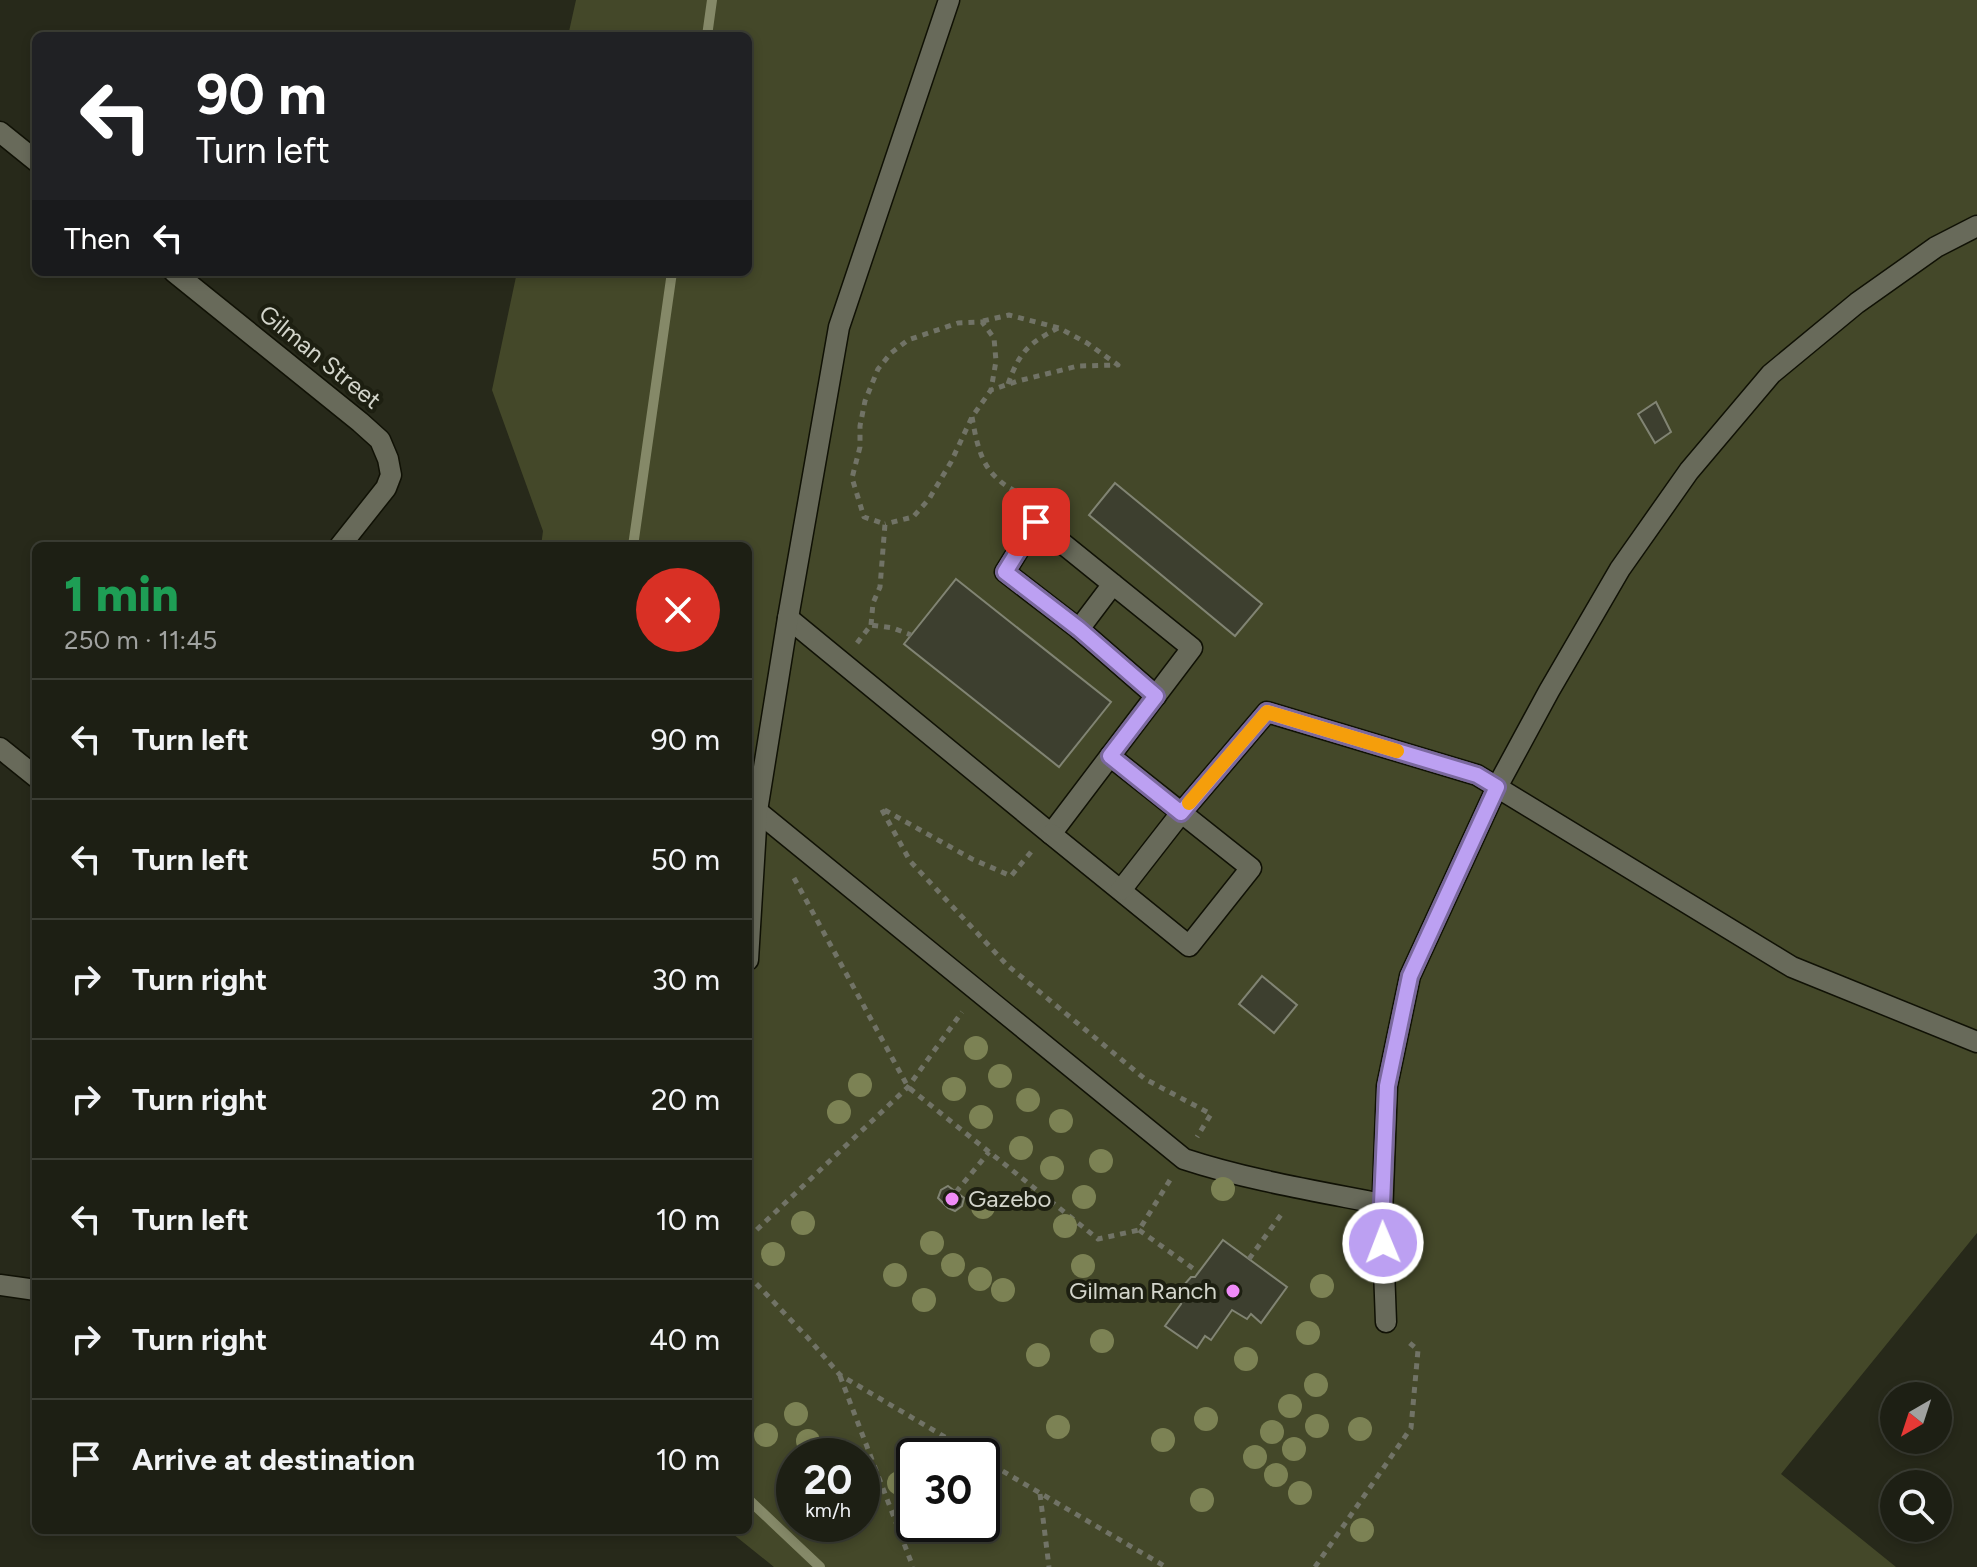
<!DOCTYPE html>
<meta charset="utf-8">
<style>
:root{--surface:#1d1f14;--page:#2a2c22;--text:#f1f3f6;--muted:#a0a2a0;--line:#3b3d34}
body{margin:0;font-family:Figtree,sans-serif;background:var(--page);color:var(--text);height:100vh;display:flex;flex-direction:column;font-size:30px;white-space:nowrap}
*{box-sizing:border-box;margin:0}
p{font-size:26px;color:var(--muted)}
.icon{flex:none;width:44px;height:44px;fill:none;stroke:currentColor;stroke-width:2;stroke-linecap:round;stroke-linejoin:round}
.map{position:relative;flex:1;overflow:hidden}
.side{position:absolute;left:32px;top:542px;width:720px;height:992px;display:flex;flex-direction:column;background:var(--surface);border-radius:12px;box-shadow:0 4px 12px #0003,0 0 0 2px var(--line)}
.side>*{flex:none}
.banner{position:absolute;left:32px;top:32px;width:720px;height:244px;border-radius:12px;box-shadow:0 4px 12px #0003,0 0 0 2px var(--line);background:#202124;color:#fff;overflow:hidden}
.needle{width:52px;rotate:219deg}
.tools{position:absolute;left:1880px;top:1382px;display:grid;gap:16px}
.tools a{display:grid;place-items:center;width:72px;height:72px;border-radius:50%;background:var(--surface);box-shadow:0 4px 12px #0003,0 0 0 2px var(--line);font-size:40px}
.speed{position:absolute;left:776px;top:1438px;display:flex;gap:16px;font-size:40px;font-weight:700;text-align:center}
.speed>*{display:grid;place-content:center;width:104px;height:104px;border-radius:50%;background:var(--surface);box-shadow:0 4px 12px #0003,0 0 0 2px var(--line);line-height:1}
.speed small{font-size:20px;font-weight:400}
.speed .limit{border:4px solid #111;border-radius:12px;background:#fff;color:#111}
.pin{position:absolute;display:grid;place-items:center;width:68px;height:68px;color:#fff;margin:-34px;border-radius:16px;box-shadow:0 4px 12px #0006}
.me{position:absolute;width:88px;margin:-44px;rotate:359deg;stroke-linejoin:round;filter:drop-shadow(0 0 6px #0008)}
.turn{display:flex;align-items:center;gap:28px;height:168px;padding:0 32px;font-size:36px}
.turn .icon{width:104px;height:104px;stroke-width:2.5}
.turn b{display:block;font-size:56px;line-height:68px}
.then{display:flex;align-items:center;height:76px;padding:0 32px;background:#0003;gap:16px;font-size:30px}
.round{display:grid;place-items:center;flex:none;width:84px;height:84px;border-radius:42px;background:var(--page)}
.summary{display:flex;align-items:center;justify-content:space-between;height:136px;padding:0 32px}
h1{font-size:48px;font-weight:800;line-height:60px;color:#1e9e55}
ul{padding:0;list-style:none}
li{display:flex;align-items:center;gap:24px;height:120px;padding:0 32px;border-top:2px solid var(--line)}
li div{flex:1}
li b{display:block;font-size:30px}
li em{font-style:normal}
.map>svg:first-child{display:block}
</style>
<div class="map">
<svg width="1977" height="1567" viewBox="0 0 1977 1567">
<rect width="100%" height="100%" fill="#27291a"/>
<path fill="#444829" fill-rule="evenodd" d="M576,0H1977V1233L1781,1474L1896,1567H774L728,1530H748V991L759,817L794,615L845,339L849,328H839L788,618L757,811L748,960V546H541L543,531L492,390L517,272H748V36H568ZM794,1456H862V1524H794ZM914,1456H982V1524H914Z"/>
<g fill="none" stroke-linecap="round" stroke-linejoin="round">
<g stroke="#858968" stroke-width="10">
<path d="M707,36L712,0"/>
<path d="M633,546L672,272"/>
<path d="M748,1499L820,1567"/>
</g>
</g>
<g fill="#3d3f2f" stroke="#818473" stroke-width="2">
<path d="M1656,402L1671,432L1655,443L1638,414Z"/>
<path d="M1115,483L1262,604L1235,636L1089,515Z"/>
<path d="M956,579L1111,702L1059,767L904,644Z"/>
<path d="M1262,976L1297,1005L1274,1033L1239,1004Z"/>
<path d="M948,1186L964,1198L962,1206L955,1211L948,1208L938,1198L941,1190Z"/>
<path d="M1223,1240L1287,1287L1261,1323L1251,1314L1247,1319L1232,1310L1211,1340L1205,1336L1197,1348L1165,1326L1181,1304L1182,1300L1179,1294L1183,1286L1191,1277H1195Z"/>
</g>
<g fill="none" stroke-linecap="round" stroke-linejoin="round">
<g stroke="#101105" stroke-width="23">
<g id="minor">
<path d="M0,132L36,161"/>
<path d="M174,272L360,422L380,440L388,459L391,475L386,488L340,546"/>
<path d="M788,618L1051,834L1192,648L1036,522L1005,572L1079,629L1113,584"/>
<path d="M1079,629L1156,696"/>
<path d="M0,748L36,777"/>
<path d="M757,811L1184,1159C1248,1180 1316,1191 1382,1204"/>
<path d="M1051,834L1189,946L1251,868L1110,756"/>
<path d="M1121,890L1181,813L1267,712L1477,775L1792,967L1977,1042"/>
<path d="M748,960L757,811L788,618L839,327L949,0"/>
<path d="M0,1285L36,1290"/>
<path d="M1386,1322L1382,1216L1387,1086L1410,976L1497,787L1549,691L1620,569L1689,471L1771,374L1857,303L1936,247L1977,226"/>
</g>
</g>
<g stroke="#717366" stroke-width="5" stroke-dasharray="6 6" stroke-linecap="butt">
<path d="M983,321L1009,315L1059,328L1087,343L1118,365L1078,366L1018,381L991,390"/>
<path d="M1008,384C1020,351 1028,344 1058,328"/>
<path d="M972,417C976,439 980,465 999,480C1006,487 1017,492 1026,497"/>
<path d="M871,625L873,603L880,587L885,524L864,517L852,478L860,447V426L865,401L878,369L891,353L908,340L958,323L982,322L994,338L996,361L991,390L972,417L951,462L929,499L913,517L885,524"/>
<path d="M857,643L871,625L893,628L911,635"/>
<path d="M1031,852L1011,876L972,859L881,808L910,861L1007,965L1145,1079L1211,1114L1197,1137"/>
<path d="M794,878L908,1087L1098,1239L1139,1230L1170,1180"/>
<path d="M956,1192L989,1152"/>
<path d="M1139,1230L1198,1272"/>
<path d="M748,1238L908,1087L962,1012"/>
<path d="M1249,1259L1283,1212"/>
<path d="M748,1275L808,1338L840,1375L977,1456"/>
<path d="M840,1376L913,1567"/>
<path d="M982,1459L1166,1567"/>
<path d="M1040,1494L1049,1567"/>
<path d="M1315,1567L1411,1428L1418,1350L1406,1340"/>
</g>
<use href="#minor" stroke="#686a5a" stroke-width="20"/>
</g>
<g fill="#7c8254">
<circle cx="976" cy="1048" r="12"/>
<circle cx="1000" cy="1076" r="12"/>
<circle cx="860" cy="1085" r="12"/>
<circle cx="954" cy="1089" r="12"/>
<circle cx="1028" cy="1100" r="12"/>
<circle cx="839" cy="1112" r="12"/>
<circle cx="981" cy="1117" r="12"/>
<circle cx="1061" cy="1121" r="12"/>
<circle cx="1021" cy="1148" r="12"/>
<circle cx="1101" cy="1161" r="12"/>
<circle cx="1052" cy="1168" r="12"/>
<circle cx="1223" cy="1189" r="12"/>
<circle cx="1084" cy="1197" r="12"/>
<circle cx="983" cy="1207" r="12"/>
<circle cx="803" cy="1223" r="12"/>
<circle cx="1065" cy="1226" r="12"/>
<circle cx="932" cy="1243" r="12"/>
<circle cx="773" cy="1254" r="12"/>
<circle cx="953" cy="1265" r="12"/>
<circle cx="1083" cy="1266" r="12"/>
<circle cx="895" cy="1275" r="12"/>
<circle cx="980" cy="1279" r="12"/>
<circle cx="1322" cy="1286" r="12"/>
<circle cx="1003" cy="1290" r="12"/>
<circle cx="924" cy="1300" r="12"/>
<circle cx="1308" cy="1333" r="12"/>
<circle cx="1102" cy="1341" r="12"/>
<circle cx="1038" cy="1355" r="12"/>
<circle cx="1246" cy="1359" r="12"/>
<circle cx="1316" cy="1385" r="12"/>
<circle cx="1290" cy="1406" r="12"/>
<circle cx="796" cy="1414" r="12"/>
<circle cx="1206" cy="1419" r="12"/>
<circle cx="1317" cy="1426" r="12"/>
<circle cx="1058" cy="1427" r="12"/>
<circle cx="1360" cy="1429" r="12"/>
<circle cx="1272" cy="1432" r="12"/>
<circle cx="766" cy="1435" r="12"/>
<circle cx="1163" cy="1440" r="12"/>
<circle cx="808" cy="1441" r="12"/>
<circle cx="1294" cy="1449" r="12"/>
<circle cx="1255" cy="1457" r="12"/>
<circle cx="1276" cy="1475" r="12"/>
<circle cx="899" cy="1483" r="12"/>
<circle cx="1300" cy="1493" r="12"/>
<circle cx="1202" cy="1500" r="12"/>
<circle cx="1362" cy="1530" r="12"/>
</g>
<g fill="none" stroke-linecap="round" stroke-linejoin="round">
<g stroke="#7a689d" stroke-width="20">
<path id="route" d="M1036,522L1005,572L1079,629L1156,696L1110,756L1181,813L1267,712L1477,775L1497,787L1410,976L1387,1086L1382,1204L1383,1243"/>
</g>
<use href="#route" stroke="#bca0f2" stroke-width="14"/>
<path stroke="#f59e0b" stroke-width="14" d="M1189,803L1267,712L1397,751"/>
</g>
<g fill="#ef8bf7" stroke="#1d1f11" stroke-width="3">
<circle cx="952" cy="1199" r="8"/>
<circle cx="1233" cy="1291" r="8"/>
</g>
<g text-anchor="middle" stroke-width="8" stroke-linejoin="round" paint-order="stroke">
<g font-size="24" fill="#d3d5cb" stroke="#1d1f11">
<text transform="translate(320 357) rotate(39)" y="8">Gilman Street</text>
</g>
<g font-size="24" fill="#d3d5cb" stroke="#1d1f11" text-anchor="start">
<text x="968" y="1207">Gazebo</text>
<text x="1217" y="1299" text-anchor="end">Gilman Ranch</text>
</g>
</g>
</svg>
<div class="tools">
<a><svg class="needle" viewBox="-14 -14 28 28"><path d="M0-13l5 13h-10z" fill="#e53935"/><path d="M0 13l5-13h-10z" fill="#a0a2a0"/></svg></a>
<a><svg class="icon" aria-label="search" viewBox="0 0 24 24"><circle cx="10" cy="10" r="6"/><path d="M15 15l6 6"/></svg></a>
</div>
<div class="speed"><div>20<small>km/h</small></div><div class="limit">30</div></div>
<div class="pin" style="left:1036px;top:522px;background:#d93025"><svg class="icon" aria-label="arrive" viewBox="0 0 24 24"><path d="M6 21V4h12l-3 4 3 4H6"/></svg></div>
<svg class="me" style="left:1383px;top:1243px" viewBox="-20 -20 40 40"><circle r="17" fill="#bca0f2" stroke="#fff" stroke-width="3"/><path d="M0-11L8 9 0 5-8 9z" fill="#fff"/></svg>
<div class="banner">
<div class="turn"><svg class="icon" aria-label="left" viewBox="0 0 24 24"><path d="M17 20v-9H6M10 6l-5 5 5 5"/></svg><div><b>90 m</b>Turn left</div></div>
<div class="then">Then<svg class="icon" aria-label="left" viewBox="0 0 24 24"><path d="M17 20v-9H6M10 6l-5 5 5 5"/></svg></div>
</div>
<section class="side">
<div class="summary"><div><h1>1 min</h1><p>250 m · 11:45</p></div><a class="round" style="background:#d93025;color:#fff"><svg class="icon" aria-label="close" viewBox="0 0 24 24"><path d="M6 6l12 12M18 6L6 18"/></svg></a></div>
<ul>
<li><svg class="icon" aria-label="left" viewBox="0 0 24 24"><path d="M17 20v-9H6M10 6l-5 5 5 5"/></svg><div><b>Turn left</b></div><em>90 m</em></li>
<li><svg class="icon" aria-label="left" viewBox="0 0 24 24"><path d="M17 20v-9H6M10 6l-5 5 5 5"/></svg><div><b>Turn left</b></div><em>50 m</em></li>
<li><svg class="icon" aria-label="right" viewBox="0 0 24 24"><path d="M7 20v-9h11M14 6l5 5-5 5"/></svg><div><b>Turn right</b></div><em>30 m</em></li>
<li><svg class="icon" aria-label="right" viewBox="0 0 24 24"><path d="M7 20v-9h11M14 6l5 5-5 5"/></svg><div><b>Turn right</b></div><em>20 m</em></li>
<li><svg class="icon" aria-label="left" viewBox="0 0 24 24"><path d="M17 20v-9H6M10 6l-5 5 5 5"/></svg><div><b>Turn left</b></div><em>10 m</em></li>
<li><svg class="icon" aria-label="right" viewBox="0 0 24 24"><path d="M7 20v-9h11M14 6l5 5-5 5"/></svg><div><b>Turn right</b></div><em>40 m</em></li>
<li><svg class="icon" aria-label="arrive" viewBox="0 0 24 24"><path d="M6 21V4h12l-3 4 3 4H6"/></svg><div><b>Arrive at destination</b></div><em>10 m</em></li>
</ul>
</section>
</div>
